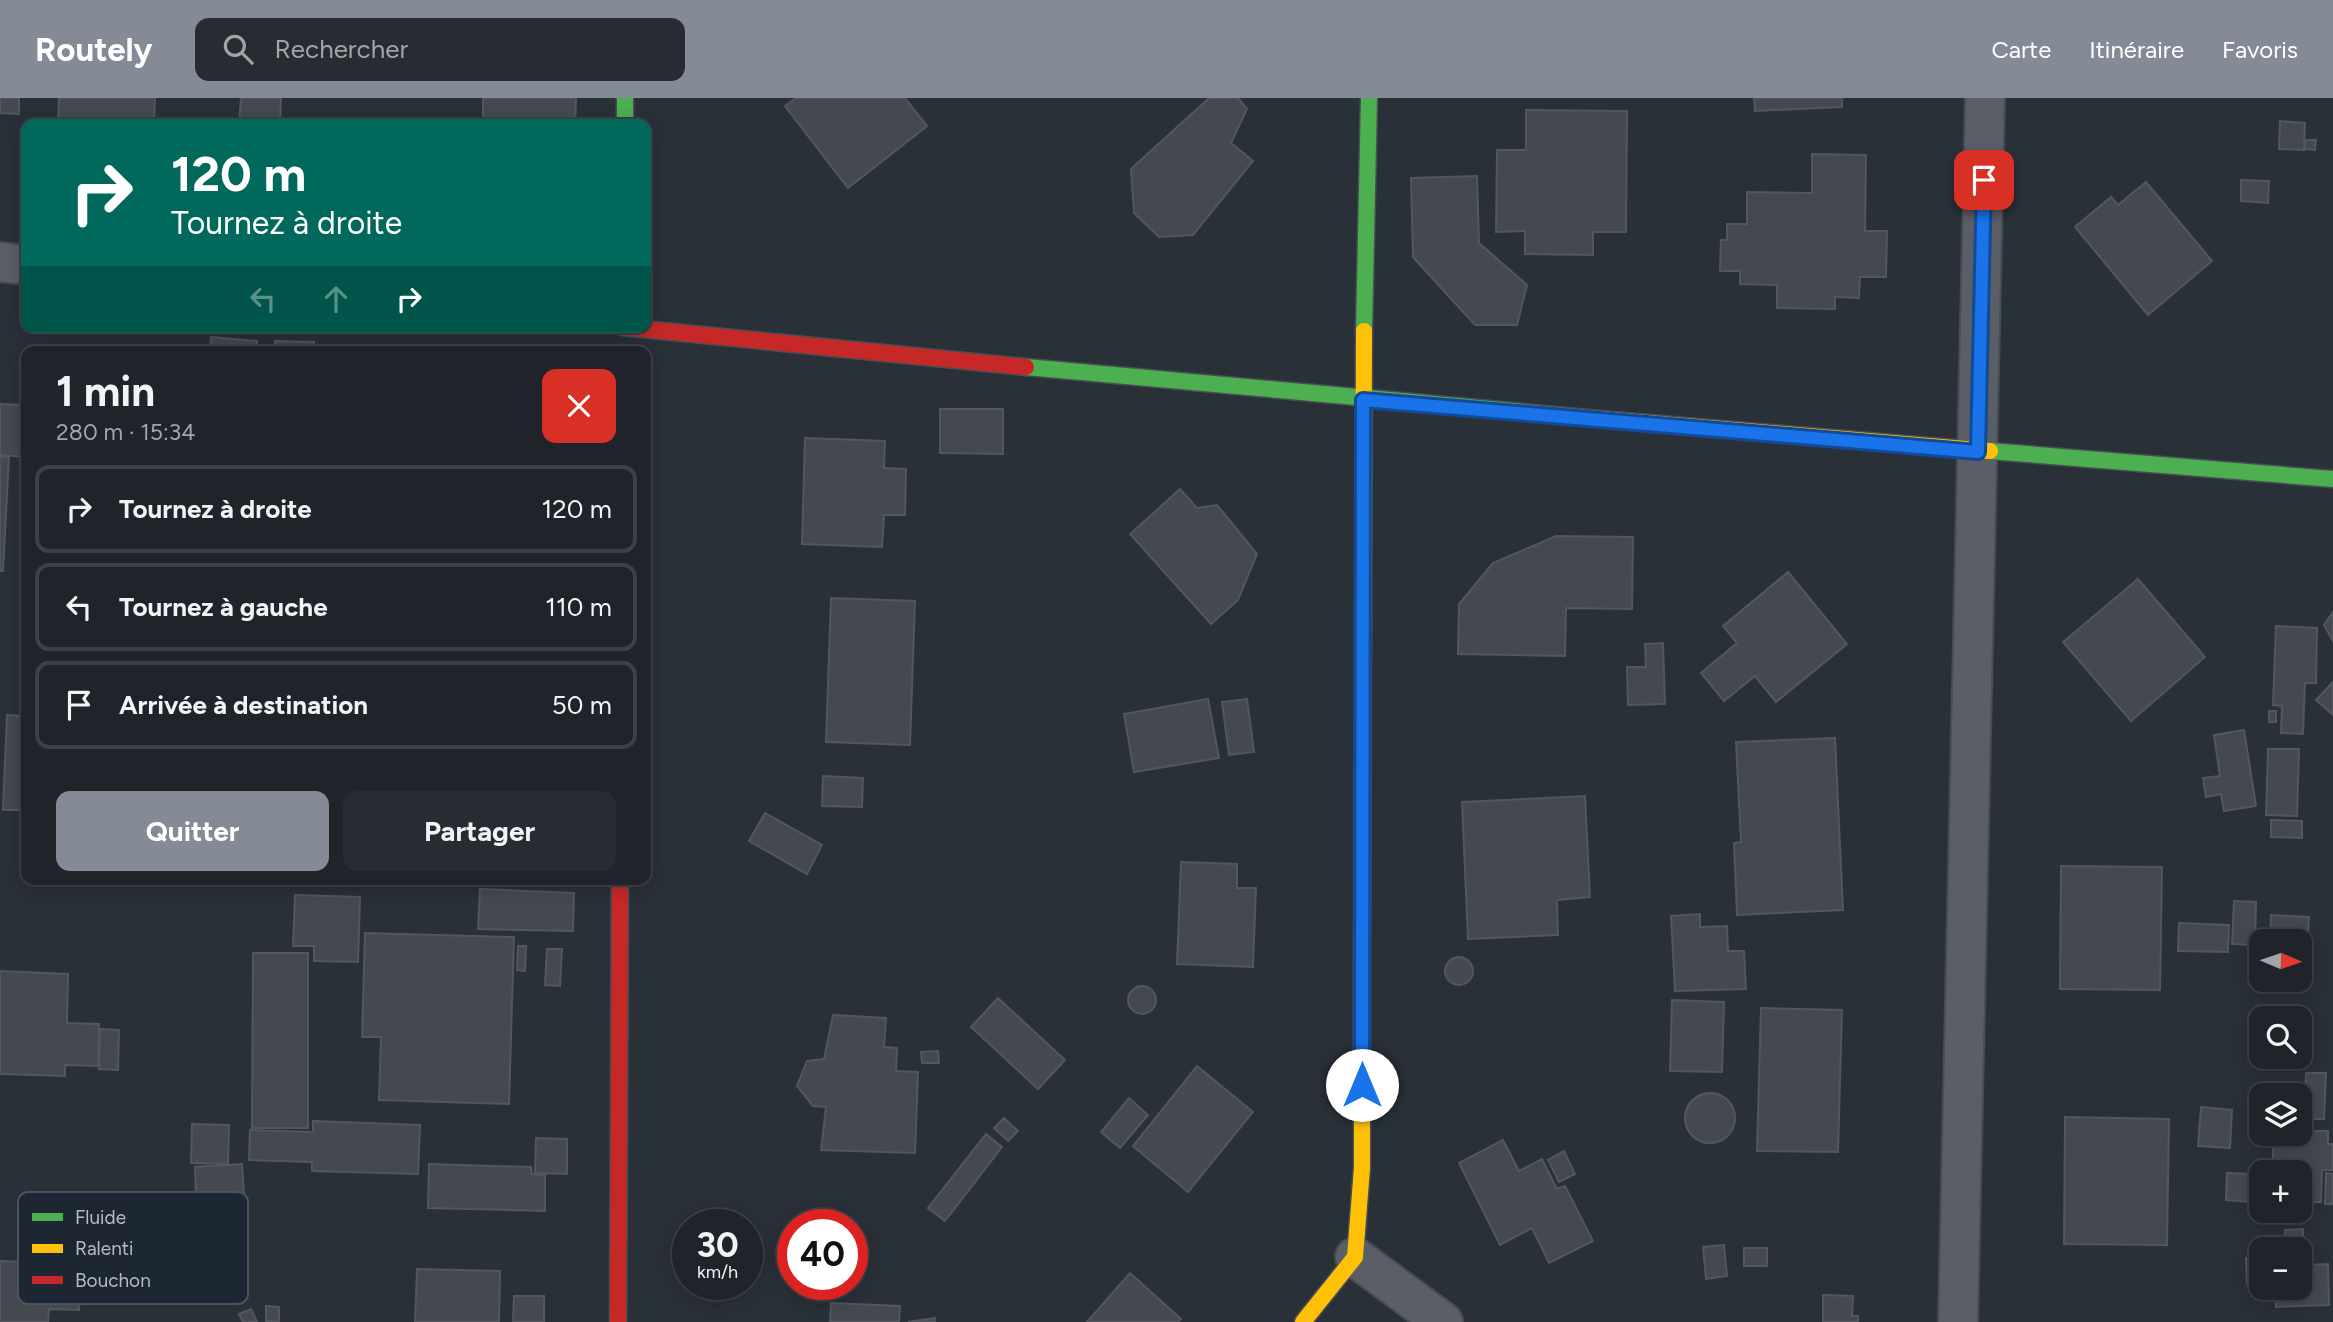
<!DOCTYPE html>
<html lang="fr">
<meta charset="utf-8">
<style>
:root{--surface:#20242a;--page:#282c32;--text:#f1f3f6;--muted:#a2a4a8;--line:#3d4147;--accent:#848b96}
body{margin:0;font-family:Figtree,sans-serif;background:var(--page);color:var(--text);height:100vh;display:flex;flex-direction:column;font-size:26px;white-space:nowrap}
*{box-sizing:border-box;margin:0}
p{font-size:23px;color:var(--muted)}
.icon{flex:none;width:38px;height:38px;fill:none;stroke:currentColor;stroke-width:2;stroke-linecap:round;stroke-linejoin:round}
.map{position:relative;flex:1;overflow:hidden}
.details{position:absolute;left:21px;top:248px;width:630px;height:539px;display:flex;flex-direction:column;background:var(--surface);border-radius:14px;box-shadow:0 4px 18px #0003,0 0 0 2px var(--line)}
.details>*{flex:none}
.banner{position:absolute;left:21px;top:21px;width:630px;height:214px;border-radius:14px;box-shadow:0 4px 18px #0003,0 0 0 2px var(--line);background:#00695c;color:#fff;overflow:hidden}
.needle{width:46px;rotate:92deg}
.tools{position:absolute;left:2249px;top:831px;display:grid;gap:14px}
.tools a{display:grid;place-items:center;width:63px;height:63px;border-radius:14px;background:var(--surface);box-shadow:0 4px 18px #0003,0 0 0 2px var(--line);font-size:35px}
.speed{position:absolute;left:672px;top:1111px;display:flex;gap:14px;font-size:35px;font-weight:700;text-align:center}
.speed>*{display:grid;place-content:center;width:91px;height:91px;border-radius:50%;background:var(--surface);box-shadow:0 4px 18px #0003,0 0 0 2px var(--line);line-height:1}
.speed small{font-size:18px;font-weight:400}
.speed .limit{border:10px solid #d22;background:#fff;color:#111}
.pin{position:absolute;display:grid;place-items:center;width:60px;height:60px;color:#fff;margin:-30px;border-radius:14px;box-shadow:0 4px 10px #0006}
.me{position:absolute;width:77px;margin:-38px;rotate:0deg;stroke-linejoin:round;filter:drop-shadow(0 0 5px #0008)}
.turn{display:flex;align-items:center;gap:24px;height:147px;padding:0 35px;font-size:32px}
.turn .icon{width:91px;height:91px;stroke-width:2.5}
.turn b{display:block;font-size:49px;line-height:60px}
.lanes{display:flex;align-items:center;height:66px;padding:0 35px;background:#0003;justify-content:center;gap:35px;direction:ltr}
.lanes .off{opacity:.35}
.round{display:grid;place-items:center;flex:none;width:74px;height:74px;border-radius:14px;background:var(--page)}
.summary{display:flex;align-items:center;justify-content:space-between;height:119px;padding:0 35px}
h1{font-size:42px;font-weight:700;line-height:52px}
.primary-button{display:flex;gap:14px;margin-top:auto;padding:14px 35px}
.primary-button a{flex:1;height:80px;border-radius:14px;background:var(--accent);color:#fff;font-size:28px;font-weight:700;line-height:80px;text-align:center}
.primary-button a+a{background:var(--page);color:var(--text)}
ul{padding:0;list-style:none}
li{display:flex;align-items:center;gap:21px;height:88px;margin:0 14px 10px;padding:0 21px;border:4px solid var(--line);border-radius:14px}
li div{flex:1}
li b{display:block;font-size:26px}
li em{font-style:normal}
header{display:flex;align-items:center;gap:42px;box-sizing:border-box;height:98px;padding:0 35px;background:var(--accent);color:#fff}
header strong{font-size:33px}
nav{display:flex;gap:38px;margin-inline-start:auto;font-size:24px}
.search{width:490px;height:63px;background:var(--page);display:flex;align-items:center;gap:18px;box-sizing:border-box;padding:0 24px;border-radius:14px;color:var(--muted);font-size:26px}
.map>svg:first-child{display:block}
</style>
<header>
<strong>Routely</strong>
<div class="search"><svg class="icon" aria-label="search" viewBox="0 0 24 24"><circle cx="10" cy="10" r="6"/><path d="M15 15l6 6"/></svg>Rechercher</div>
<nav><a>Carte</a><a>Itinéraire</a><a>Favoris</a></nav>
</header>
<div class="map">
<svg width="2333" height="1224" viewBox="0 0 2333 1224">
<rect width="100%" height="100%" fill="#2a3038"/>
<g fill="#444950" stroke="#52575f" stroke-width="2">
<path d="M0,0H19V16L0,15Z"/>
<path d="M59,0H155L154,26H58Z"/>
<path d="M241,0H281L280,26H239Z"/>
<path d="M483,0H576L575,26H483Z"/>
<path d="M796,0H905L927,28L848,90L785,8Z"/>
<path d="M1209,0H1238L1247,11L1231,45L1253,63L1193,137L1159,139L1134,115L1131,71Z"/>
<path d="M1754,0H1842V9L1755,13Z"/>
<path d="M1526,12L1627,13L1626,134H1593V157L1525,156V133L1496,134L1497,52H1526Z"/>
<path d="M2280,23L2305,25L2304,52L2279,51Z"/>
<path d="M2305,42H2316L2315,52L2305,51Z"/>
<path d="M1812,56L1866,57L1865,133H1887L1886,179H1860L1859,200L1835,199V211L1777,210V187L1740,186V173H1720L1721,142H1727V126H1747V94L1812,95Z"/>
<path d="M1477,78L1479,145L1527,187L1517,227H1475L1413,159L1411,80Z"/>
<path d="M2241,82L2269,83L2268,105L2241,103Z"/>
<path d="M2146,84L2212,163L2148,217L2075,129L2111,99L2118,107Z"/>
<path d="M211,239L257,243L256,254H210Z"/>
<path d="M275,243L314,244V254H275Z"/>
<path d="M0,306L26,307V359L0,357Z"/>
<path d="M940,311H1003V356L940,355Z"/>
<path d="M805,340L885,343L884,370L906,371L905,417H884L882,449L802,446Z"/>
<path d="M0,359H9L3,473H0Z"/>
<path d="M26,365V444L20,443Z"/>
<path d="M1180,391L1197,410L1217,407L1257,456L1238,502L1211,526L1130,436Z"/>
<path d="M1556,438L1633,439L1632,511L1566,510L1565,558L1458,556L1459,506L1493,465Z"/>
<path d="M1788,474L1847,546L1776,604L1755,578L1724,603L1701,575L1737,545L1723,528Z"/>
<path d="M2138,481L2205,559L2131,623L2063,544Z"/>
<path d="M831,500L915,503L910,647L826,644Z"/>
<path d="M2333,514V543L2324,527Z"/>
<path d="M2276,528L2317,530L2316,585H2305L2303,636L2281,635L2282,608L2273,607Z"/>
<path d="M1663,545L1665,606L1628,607L1627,569H1646L1645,546Z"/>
<path d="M2333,584V617L2316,602Z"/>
<path d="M1208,601L1219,660L1134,674L1124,616Z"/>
<path d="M1247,601L1254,654L1229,657L1222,604Z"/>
<rect x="2269" y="613" width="7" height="11"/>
<path d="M7,617L26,618V712H3Z"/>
<path d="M2244,632L2256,708L2224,713L2221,696L2206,699L2203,680L2220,678L2214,637Z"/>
<path d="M1835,640L1843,812L1737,817L1734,745L1741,744L1736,644Z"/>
<path d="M2268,651H2299L2297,718L2266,717Z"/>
<path d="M823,678L863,680L862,709L822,708Z"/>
<path d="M1585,698L1590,799L1557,802L1558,837L1468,841L1462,704Z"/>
<path d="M765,715L822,747L807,776L749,743Z"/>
<path d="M2271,722L2302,723V740L2271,739Z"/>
<path d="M1181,764L1237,766V790H1256L1253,869L1177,866Z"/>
<path d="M2061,768L2162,769L2160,892L2060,891Z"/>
<path d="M480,791L574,795L573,833L478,831Z"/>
<path d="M295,797L360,799L358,864L314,863V848H293Z"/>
<path d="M2234,803L2256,804L2255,847L2232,846Z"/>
<path d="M1700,816V829L1727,828L1728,853H1744L1746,891L1675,893L1671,818Z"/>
<path d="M2271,817L2309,819L2306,869L2300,868V844H2270Z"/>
<path d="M2179,825L2229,827L2228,854L2178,853Z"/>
<path d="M365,835L514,839L509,1006L379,1002L381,939H362Z"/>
<path d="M518,848H526L525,873L517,872Z"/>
<path d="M547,851H562L560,888L545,887Z"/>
<path d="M253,855H308V1030H252Z"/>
<circle cx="1459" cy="873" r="14"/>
<path d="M0,873L68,876L67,925L99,926L98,968L65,967V978L0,976Z"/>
<circle cx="1142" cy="902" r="14"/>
<path d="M998,900L1065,962L1038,991L971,929Z"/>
<path d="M1672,902L1724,904L1722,974L1670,973Z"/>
<path d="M1761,910L1842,912L1838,1054L1757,1053Z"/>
<path d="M833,917L886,920L884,949L897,950L896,973L918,974L915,1055L821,1052L826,1009L813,1008L797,988L807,963L824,961Z"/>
<path d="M100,931L119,932L118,972L99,971Z"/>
<path d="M938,953L939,965H922L921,954Z"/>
<path d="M1197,968L1253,1014L1188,1094L1133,1048Z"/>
<path d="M2306,975H2326L2324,1021H2304Z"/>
<circle cx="1710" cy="1020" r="25"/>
<path d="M1129,1000L1148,1017L1120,1050L1101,1034Z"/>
<path d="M2201,1009L2232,1012L2230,1050L2198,1048Z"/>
<path d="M2065,1019L2169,1021L2167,1147L2064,1146Z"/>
<path d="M1004,1020L1018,1033L1008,1043L994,1030Z"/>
<path d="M313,1023L420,1027L418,1076L312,1073V1064L249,1062L250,1032L313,1034Z"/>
<path d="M192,1026L229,1027L228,1066L191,1065Z"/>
<path d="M2300,1033H2328V1046H2333V1072H2322L2321,1104H2300V1074H2273V1036H2300Z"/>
<path d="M986,1036L1002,1049L945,1123L928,1110Z"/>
<path d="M536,1040L567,1041V1076L535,1075Z"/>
<path d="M1503,1042L1519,1073L1542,1061L1557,1091L1565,1088L1593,1143L1549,1165L1532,1130L1500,1147L1459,1065Z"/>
<path d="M1564,1053L1575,1076L1559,1084L1548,1062Z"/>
<path d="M242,1066L244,1096L196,1098L195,1069Z"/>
<path d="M429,1066L531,1069L532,1076L545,1077V1113L428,1110Z"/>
<path d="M2227,1075L2252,1076L2250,1104L2226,1102Z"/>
<path d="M2326,1075L2333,1076V1106H2325Z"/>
<path d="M2303,1131V1141L2285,1142V1132Z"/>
<path d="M2306,1141L2308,1167L2328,1166L2329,1207L2276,1209L2275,1190H2300V1152H2273V1142Z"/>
<path d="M1724,1147L1727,1178L1706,1181L1703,1149Z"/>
<rect x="1744" y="1150" width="23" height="18"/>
<path d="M2246,1160H2261V1185L2247,1186Z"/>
<path d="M0,1163L80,1166L79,1212L49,1211L48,1224H0Z"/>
<path d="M417,1171L500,1173L499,1224H415Z"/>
<path d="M1130,1175L1181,1221L1178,1224H1087Z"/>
<path d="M1823,1197L1853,1198L1852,1218H1858V1224H1823Z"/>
<path d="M514,1198H544V1224H513Z"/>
<path d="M831,1205L900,1208L899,1224H830Z"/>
<path d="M266,1208L279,1209V1224L266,1223Z"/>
<path d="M251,1211L257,1224H243L239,1216Z"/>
<path d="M935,1220V1224H908Z"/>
</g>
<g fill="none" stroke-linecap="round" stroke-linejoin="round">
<g stroke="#484c53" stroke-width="42">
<g id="street">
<path d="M0,164L26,167"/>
<path d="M1355,1159L1443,1224"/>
<path d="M1958,1224L1985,0"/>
</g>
</g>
<g stroke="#484c53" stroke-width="19">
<g id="fast">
<path d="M625,0V26"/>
<path d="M1364,233L1369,0"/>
<path d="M1026,269L1599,321"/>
<path d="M1990,353L2333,381"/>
<path d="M1362,869L1363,549"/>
</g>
</g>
<g stroke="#484c53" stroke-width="19">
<g id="slow">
<path d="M1599,321L1990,353"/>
<path d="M1363,549L1364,233"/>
<path d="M1303,1224L1355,1159L1362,1070V869"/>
</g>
</g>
<g stroke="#484c53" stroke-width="19">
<g id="jam">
<path d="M622,229L1026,269"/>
<path d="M618,1224L620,782"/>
</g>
</g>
<use href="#street" stroke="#5a5e66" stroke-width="38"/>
<use href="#fast" stroke="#4caf50" stroke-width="16"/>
<use href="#slow" stroke="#ffc107" stroke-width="16"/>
<use href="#jam" stroke="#c62828" stroke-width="16"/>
</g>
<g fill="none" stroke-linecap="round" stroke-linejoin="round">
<g stroke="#114b97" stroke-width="18">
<path id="route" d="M1362,987L1363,302L1978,354L1984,82"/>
</g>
<use href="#route" stroke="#1a73e8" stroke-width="12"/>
</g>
<rect x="18" y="1094" width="230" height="112" rx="10" fill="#1d2633" stroke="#4a5360" stroke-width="2"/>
<rect x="32" y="1115" width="31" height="8" fill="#4caf50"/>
<rect x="32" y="1146" width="31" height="9" fill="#ffc107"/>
<rect x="32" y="1178" width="31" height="8" fill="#c62828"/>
<g font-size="19" fill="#b4bcc9">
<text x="75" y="1126">Fluide</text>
<text x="75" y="1157">Ralenti</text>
<text x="75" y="1189">Bouchon</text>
</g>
</svg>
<div class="tools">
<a><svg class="needle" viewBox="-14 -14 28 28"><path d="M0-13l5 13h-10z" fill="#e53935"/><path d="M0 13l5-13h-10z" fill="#a2a4a8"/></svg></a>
<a><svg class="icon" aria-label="search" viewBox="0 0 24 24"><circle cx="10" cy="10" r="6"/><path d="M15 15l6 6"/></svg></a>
<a><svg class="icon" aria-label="layers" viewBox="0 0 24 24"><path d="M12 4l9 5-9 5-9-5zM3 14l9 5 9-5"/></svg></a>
<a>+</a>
<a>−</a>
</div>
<div class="speed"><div>30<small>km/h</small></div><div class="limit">40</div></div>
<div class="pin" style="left:1984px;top:82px;background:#d93025"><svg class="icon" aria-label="arrive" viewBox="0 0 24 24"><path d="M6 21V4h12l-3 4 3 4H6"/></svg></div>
<svg class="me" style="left:1362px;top:987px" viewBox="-20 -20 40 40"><circle r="19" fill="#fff"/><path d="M0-13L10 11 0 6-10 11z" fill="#1a73e8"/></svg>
<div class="banner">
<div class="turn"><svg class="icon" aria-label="right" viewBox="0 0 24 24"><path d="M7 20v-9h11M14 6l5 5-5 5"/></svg><div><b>120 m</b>Tournez à droite</div></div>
<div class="lanes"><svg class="icon off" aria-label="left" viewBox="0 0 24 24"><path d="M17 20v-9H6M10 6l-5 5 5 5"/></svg><svg class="icon off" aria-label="ahead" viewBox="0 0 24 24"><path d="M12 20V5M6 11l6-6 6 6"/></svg><svg class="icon" aria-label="right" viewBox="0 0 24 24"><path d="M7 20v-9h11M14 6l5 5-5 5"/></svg></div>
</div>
<section class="details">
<div class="summary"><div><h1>1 min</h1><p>280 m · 15:34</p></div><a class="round" style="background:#d93025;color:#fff"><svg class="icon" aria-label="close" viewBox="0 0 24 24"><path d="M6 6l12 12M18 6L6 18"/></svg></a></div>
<ul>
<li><svg class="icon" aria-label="right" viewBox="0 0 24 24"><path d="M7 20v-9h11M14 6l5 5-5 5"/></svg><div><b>Tournez à droite</b></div><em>120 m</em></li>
<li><svg class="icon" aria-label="left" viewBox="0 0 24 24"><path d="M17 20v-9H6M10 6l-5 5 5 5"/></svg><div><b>Tournez à gauche</b></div><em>110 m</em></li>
<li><svg class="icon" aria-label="arrive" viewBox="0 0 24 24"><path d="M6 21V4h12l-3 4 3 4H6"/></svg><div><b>Arrivée à destination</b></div><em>50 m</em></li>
</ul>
<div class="primary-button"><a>Quitter</a><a>Partager</a></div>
</section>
</div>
